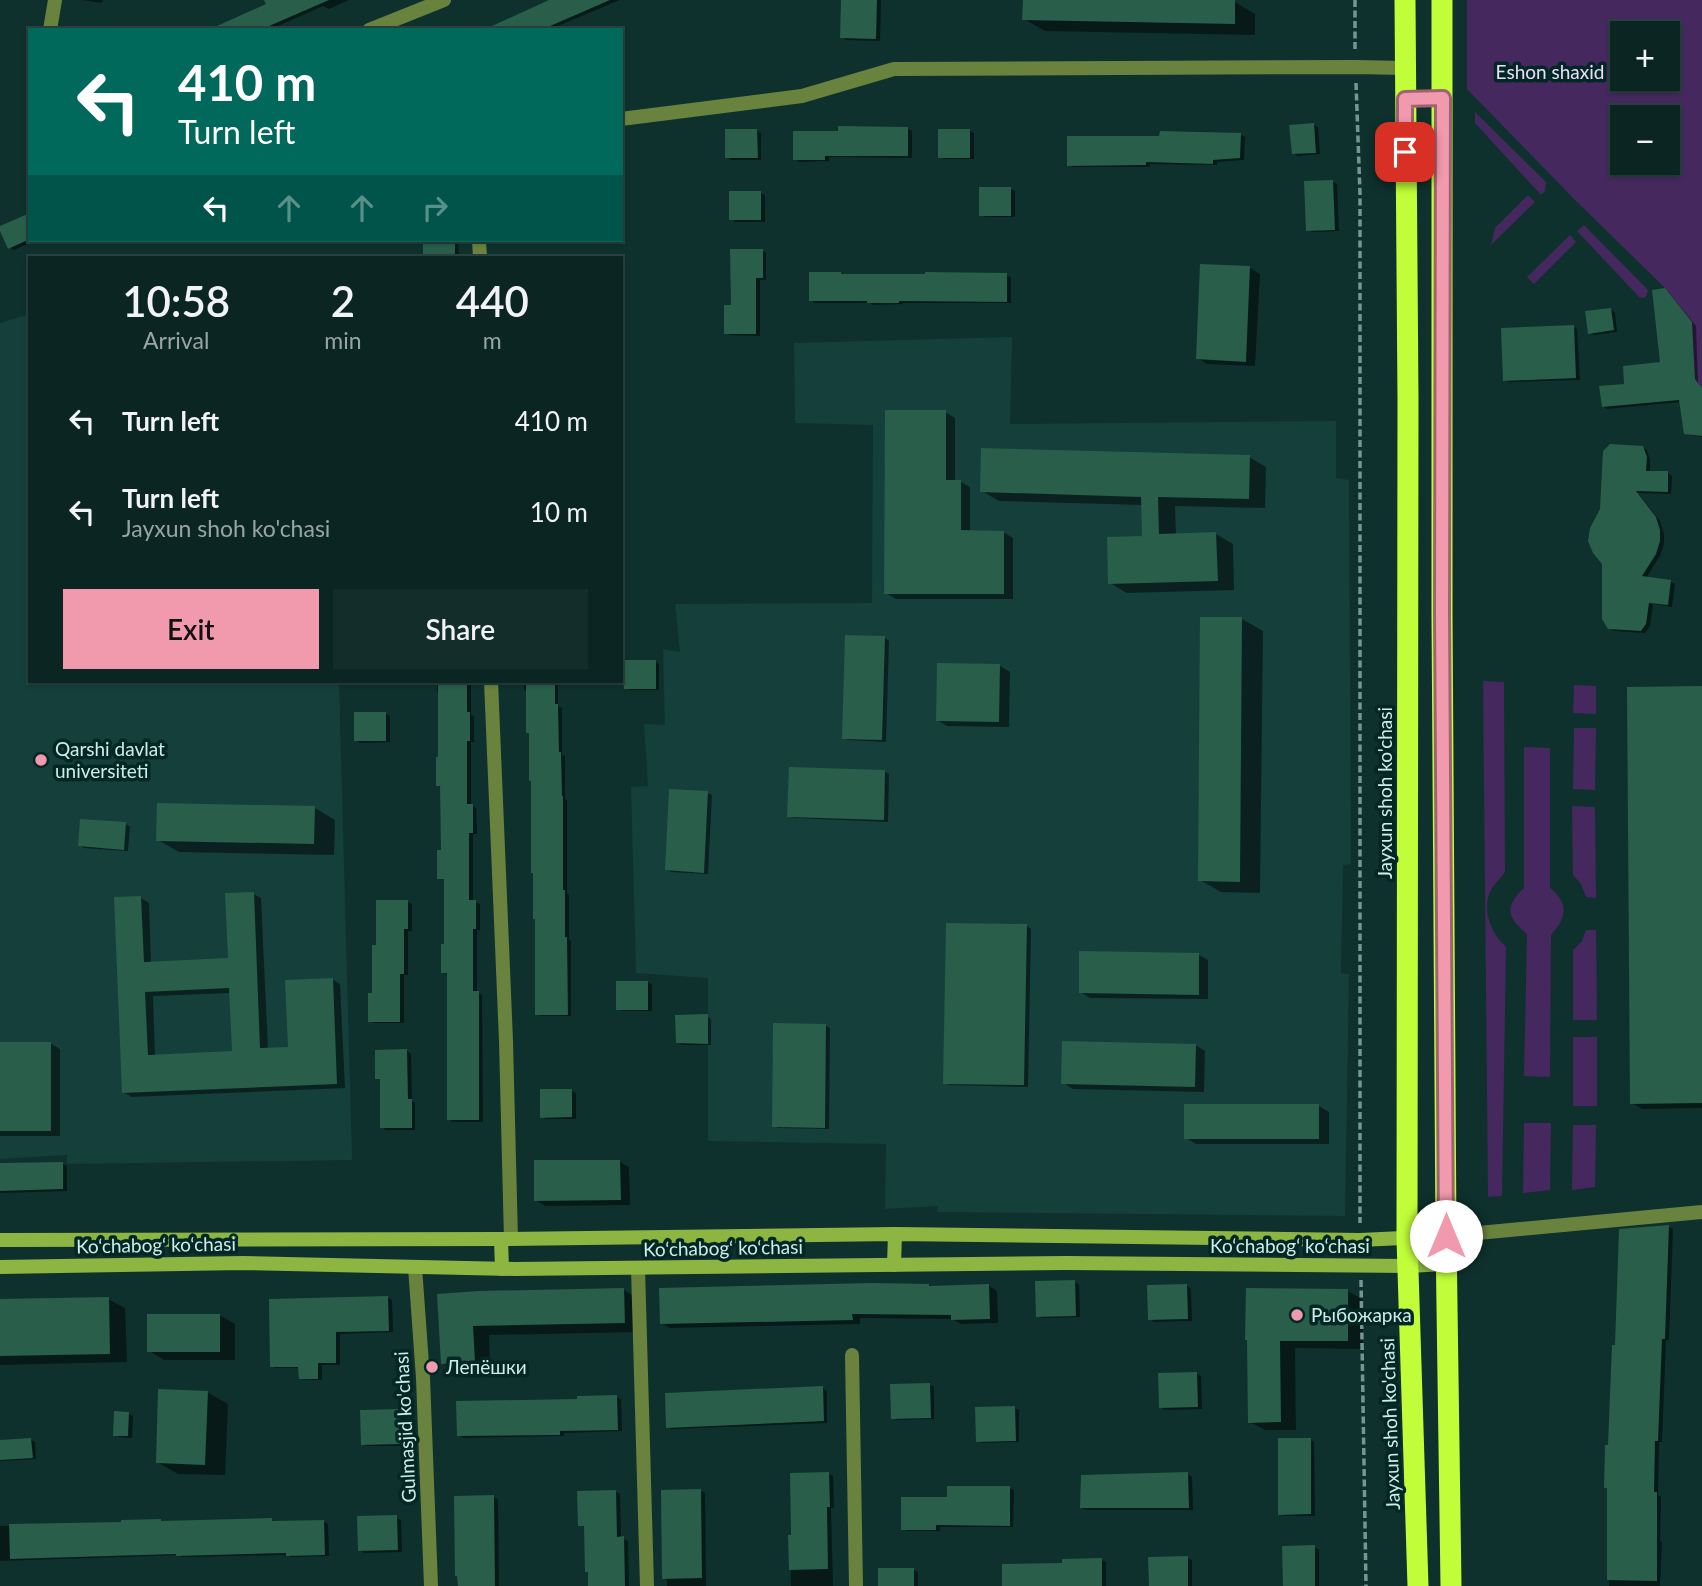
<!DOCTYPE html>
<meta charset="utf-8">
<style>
:root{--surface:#0a2522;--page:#132d2a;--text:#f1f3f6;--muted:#99a5a5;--line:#2a4240;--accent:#f29aad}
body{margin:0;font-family:Lato,sans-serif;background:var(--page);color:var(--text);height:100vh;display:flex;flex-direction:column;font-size:26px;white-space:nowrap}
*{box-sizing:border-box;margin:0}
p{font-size:23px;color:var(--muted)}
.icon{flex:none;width:38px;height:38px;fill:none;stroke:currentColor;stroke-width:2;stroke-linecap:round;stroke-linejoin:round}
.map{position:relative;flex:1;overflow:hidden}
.details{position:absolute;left:28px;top:256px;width:595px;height:427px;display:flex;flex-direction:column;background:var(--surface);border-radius:0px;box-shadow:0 2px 5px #0004,0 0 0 2px var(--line)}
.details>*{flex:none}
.hud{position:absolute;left:28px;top:28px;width:595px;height:214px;border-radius:0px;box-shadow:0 2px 5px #0004,0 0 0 2px var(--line);background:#00695c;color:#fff;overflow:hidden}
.controls{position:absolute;left:1610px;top:21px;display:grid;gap:14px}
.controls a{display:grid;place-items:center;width:70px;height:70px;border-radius:0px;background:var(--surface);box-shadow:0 2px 5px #0004,0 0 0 2px var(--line);font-size:35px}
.pin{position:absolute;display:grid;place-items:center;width:60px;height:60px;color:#fff;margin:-30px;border-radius:14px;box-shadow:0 4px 10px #0006}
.me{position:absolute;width:77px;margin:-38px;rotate:0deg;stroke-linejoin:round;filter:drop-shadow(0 0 5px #0008)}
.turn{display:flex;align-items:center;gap:24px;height:147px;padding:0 35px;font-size:32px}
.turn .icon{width:91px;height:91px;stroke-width:2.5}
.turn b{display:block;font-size:49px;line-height:60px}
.lanes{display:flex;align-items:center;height:66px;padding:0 35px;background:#0003;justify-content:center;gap:35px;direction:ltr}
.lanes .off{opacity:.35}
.eta{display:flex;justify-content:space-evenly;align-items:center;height:119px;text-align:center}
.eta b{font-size:42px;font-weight:600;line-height:49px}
.cta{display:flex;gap:14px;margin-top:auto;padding:14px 35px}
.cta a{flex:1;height:80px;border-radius:0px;background:var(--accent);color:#111;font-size:28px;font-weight:600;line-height:80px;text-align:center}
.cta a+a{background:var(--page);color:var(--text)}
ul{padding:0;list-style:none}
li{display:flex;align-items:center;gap:21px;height:91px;padding:0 35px}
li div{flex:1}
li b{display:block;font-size:26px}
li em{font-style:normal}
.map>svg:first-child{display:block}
</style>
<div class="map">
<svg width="1702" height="1586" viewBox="0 0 1702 1586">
<rect width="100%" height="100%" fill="#0e312d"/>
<g fill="#153f3b">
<path d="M30,314V681H339L352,1160L67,1164V1155L0,1159V323Z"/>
<path d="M1012,337L1010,424L1336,421V478L1349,480L1351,864L1343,865L1341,973L1349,974L1345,1216L937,1212L938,1206L885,1209L886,1144L708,1141V978L636,973L631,787L648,786L644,724L665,725L663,649L680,652L675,604L872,603L873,425L795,423L794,343Z"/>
</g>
<g fill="#44285e" fill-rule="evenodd">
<path d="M1467,0H1702V388L1695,379L1692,322L1665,288L1574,199L1467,89ZM1622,33H1668V79H1622ZM1622,117H1668V163H1622Z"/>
<path d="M1475,112L1546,182L1545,191L1541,195L1475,123Z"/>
<path d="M1528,195L1535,202L1491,245L1495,228Z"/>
<path d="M1584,225L1648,290L1646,297L1640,298L1577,231Z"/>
<path d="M1570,235L1576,242L1534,284L1527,277Z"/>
<path d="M1483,681L1504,682L1505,872C1501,878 1494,884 1491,890C1481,910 1491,933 1506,947L1502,1196L1488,1197Z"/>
<path d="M1574,685L1596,686V714L1573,713Z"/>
<path d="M1574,728H1596L1595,790L1573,789Z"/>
<path d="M1524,747L1550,748V888C1570,904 1566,918 1551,935L1550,1077L1524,1076L1527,934C1507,918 1504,906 1524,888Z"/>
<path d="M1572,806L1595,807L1596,898L1586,897L1581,884L1573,875Z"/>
<path d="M1586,930H1596L1597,1020H1573V950L1582,941Z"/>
<rect x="1573" y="1037" width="24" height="69"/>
<path d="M1524,1123H1551L1550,1190L1523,1193Z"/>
<path d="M1573,1125H1596L1595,1187L1572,1190Z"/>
</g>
<g fill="#0007" fill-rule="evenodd">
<path d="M82,0H103L102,3Z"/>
<path d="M273,0H349L329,9L323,6L269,30H201L207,27L212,30L268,5Z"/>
<path d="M553,0H620L548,30H484Z"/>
<path d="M843,0H881L880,41L846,40L842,37Z"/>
<path d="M1024,0L1235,2L1255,14V35L1045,31L1024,19Z"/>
<path d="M1313,125L1318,127L1320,154L1298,156L1293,153Z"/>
<path d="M908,129L912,131V158L829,157V161L799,162L795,159Z"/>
<path d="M757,131L761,133V160H731L727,157Z"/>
<path d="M970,131L974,133V159H945L940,157Z"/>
<path d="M1241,135L1245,137L1244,160L1217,162V165L1150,164V167H1073L1069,165L1161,137Z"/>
<path d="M1333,182L1337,184L1339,231L1312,232L1308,230Z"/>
<path d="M1010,189L1015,191V217H985L981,215Z"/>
<path d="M760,193L765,195V222H735L731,219Z"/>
<path d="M30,214V240H37L14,250L9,247Z"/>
<path d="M424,240H458L459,257H425Z"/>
<path d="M762,251L766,253V280H760V336L730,335L726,333L732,307Z"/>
<path d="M1202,266L1250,268L1260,274L1255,366L1207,364L1198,358Z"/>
<path d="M1006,275L1011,277V303H903V304L873,305L870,303H815L811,300Z"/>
<path d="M1664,290L1669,293L1696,326L1698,383L1702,388V437L1690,435L1686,433L1681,402L1607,409L1603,406L1626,386L1662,364Z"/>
<path d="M1611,310L1615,313L1617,332L1594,335L1590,333Z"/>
<path d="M1573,327L1577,329L1580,380L1509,382L1505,380Z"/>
<path d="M945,412L955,418V482H961L970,487V532H1003L1013,538V599H896L886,593Z"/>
<path d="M1643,448L1647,450L1650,460V473H1668L1672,476L1671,494L1638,493L1660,521L1664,534V544L1660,556L1646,578L1671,582L1675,584L1672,607L1653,604L1650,626L1645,633L1614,631L1609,628Z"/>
<path d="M1249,457L1266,467L1265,508L1175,506L1176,535L1216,534L1233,544L1234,590L1127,593L1110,583L1144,538L1143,505L999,501L982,491Z"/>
<path d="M1242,619L1263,631L1260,893L1221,892L1200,880Z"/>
<path d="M885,638L889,641L886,742L848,740L843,738Z"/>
<path d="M655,661L659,664V690H630L625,688Z"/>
<path d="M1000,666L1010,672L1009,727L947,726L937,720Z"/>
<path d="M437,681H471V715L474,716V742H471V805L476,808L477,834H473V902L480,904V930H477V992L482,995L483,1122H453L449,1119L448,975L443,972L446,946V880L439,878L442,851V788L437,785L440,759V694L437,692Z"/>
<path d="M524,681H558V706L562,708V755L565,756V799L567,800V893L569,895V940L571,941V1016H541L537,1014L533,781L528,692L524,690Z"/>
<path d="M1702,688V1108L1642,1109L1632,1103Z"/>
<path d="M386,714L390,716V742L360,743L356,740Z"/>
<path d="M885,772L889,774L888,822L794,818L789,816Z"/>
<path d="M708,793L712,795L708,874L671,872L667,869Z"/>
<path d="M315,808L335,820L334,855L179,852L158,840Z"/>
<path d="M126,824L130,827L128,851L84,848L80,845Z"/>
<path d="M253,894L261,898L268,1049L290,1048L332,979L340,984L345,1088L132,1097L123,1092L141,898L149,903L151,963L230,960ZM231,993L234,1053L155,1056L153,996Z"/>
<path d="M408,902L412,904V931H408V975H404V1023H374L370,1021L378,947Z"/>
<path d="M1027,926L1031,929L1028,1087L949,1085L945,1083Z"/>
<path d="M1199,955L1208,960V999L1090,998L1080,992Z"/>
<path d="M648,982L652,985V1011H622L618,1009Z"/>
<path d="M707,1016L711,1019V1045H682L677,1042Z"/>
<path d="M826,1026L830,1028L829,1129L778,1128L774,1126Z"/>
<path d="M50,1043L60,1049V1136H0V1044Z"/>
<path d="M1195,1045L1205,1051L1204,1092L1073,1089L1063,1083Z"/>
<path d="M407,1051L411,1054L412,1101L415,1103V1130H386L381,1127V1080L377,1078Z"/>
<path d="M571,1090L576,1093V1119H546L542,1117Z"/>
<path d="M1319,1106L1329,1112V1144H1196L1186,1138Z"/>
<path d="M620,1162L629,1167L630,1205L545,1206L536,1200Z"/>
<path d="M62,1164L67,1166V1191L0,1193V1165Z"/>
<path d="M1669,1227L1673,1229L1669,1340H1666L1662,1442H1659L1658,1495L1661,1497L1660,1541L1662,1542L1660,1586H1609V1489L1606,1487L1617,1347Z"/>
<path d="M1075,1282L1079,1285L1080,1317L1042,1318L1038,1316Z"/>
<path d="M929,1285L932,1287L989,1286L997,1291L998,1323L961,1324L952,1319L860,1318V1324L670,1328L661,1323Z"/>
<path d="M1187,1286L1191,1289L1192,1321L1154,1322L1150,1319Z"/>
<path d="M624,1290L640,1300L641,1332L489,1335L490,1371L459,1372L443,1363L439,1296Z"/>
<path d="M1348,1291L1363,1300V1349L1295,1348L1296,1430H1265L1250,1422L1249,1341Z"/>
<path d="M388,1298L392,1300L393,1332L340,1334V1365H322V1380H305L300,1378V1368H276L272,1366Z"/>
<path d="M108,1299L125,1308L127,1362L0,1365V1301Z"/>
<path d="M219,1315L235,1324V1360H164L149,1351Z"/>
<path d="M1197,1374L1201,1376L1202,1409L1165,1410L1160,1407Z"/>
<path d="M930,1385L934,1387V1419L897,1420L893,1418Z"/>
<path d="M822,1388L827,1391V1423L672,1429L667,1427Z"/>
<path d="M207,1392L228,1404L225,1475L178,1474L157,1462Z"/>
<path d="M616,1397L621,1399L622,1431L564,1433V1436L463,1438L459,1435L579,1401Z"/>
<path d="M1014,1408L1019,1410V1442L982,1443L978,1441Z"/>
<path d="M400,1411L404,1414L405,1446H367L363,1444Z"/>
<path d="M129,1414L133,1416L132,1438L119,1437L115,1435Z"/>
<path d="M31,1440L35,1442L36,1459L0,1461V1441Z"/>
<path d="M1310,1440L1314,1442L1315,1516H1285L1280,1514Z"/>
<path d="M829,1474L833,1476L834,1508H831L833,1586H791L790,1537H793Z"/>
<path d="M1188,1474L1192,1477L1193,1510H1086L1081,1508Z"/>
<path d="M1009,1488L1014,1490L1013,1527H940V1531H907L903,1529L949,1499Z"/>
<path d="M700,1490L705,1493L706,1586H667V1580L664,1578Z"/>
<path d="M616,1492L620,1494L621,1538L628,1541L629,1586H590L586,1527L579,1525Z"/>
<path d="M493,1497L498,1499L499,1586H459Z"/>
<path d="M396,1517L401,1520L402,1552L364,1553L360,1550Z"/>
<path d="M272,1520L276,1523L324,1522L328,1524L329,1556L292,1557L287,1555L182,1557L179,1555L0,1561V1526Z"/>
<path d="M1315,1547L1319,1550V1586H1284Z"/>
<path d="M1187,1558L1192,1560V1586H1151Z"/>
<path d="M1101,1560L1106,1562V1586H1004L1064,1565Z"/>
<path d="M914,1570L918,1572V1586H879Z"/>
</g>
<g fill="#285e4a" fill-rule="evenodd">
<path d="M264,0H329L260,30H208L266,4Z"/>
<path d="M549,0H610L541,30H483Z"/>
<path d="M841,0H877L876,39L840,38Z"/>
<path d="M1023,0H1235V24L1022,20Z"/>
<path d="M1314,123L1316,153L1292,154L1289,125Z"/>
<path d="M838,126L908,127V156H825V160H793V131H838Z"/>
<path d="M725,129H757L758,158H725Z"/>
<rect x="938" y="129" width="32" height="29"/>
<path d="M1160,131L1241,133L1240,158L1213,160V164L1146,162V165L1067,166V136H1159Z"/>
<path d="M1333,180L1335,230L1306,231L1304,181Z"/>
<rect x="979" y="187" width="32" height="29"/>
<rect x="729" y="191" width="32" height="29"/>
<path d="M30,213V239L8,249L0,231V226Z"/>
<rect x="423" y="240" width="32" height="17"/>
<path d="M730,249H763V278H756V334H724V305H731Z"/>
<path d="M1200,264L1250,266L1246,362L1196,359Z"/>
<path d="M809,272H841V274H925V272L1007,273V302L899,301V303H867V301H809Z"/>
<path d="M1665,288L1692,322L1695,379L1702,388V436L1684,434L1679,400L1602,407L1599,386L1624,384L1623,366L1660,362L1652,290Z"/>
<path d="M1611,308L1614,330L1588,334L1585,311Z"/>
<path d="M1574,325L1576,378L1503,381L1501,328Z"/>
<path d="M885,410H946V480H961V530L1004,531V594H884Z"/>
<path d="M1610,444L1643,446L1647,457L1646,471H1668V492L1636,491L1656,517L1660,530V541L1656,554L1642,576L1671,580L1668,605L1649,603L1646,624L1641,631L1608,629L1602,619V564L1593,553L1588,541L1590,528L1600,509L1603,451Z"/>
<path d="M981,448L1250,455L1249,499L1158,497L1159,534L1216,532L1218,581L1108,584L1107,537L1142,536L1141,497L980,492Z"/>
<path d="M1200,617H1242L1240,882L1198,881Z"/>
<path d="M845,635L885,636L882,740L842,739Z"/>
<path d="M623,660H656V689H624Z"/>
<path d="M937,663L1000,664L999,722L936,721Z"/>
<path d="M438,681H467V712H470V741H467V804H473V833H469V900H476V929H473V991H479V1120H447V973H441V944H444V879H437V850H441L440,786H436V757H438Z"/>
<path d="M526,681H555V704H558L559,752H561L562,796H563V890H565V937H567L568,1015H535V919H533V873H531V781H529V733H526Z"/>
<path d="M1702,686V1103L1630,1104L1627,687Z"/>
<rect x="354" y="712" width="32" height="29"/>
<path d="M789,767L885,770L884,820L787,817Z"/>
<path d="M669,789L708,791L704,873L665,870Z"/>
<path d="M157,803L315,806L314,844L156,841Z"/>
<path d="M80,819L126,822L124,850L78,846Z"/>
<path d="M254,892L260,1048L288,1047L285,980L333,978L337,1084L122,1093L114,897L141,896L144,962L228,958L225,893ZM229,988L232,1051L148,1055L145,992Z"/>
<path d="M376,900H408V929H404V974H400V1022H368V993H372V945H376Z"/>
<path d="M946,923L1027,924L1024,1085L943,1084Z"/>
<path d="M1079,951L1199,953V995L1079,993Z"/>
<rect x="616" y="981" width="32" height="29"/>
<path d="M708,1014V1044L676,1043L675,1015Z"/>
<path d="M773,1023L826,1024L825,1128L772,1127Z"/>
<path d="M1062,1041L1196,1044L1195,1087L1061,1084Z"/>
<rect x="0" y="1042" width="51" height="89"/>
<path d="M407,1049L408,1099H412V1128H380V1079H375V1050Z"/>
<path d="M540,1089H572V1117L540,1118Z"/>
<rect x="1184" y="1104" width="135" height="35"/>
<path d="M534,1160H620L621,1200L534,1201Z"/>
<path d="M63,1162V1189L0,1191V1163Z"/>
<path d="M1669,1225L1665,1339H1662L1658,1441H1655L1654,1492H1657V1581L1607,1580V1488H1604L1605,1445H1608L1612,1345H1615L1619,1229Z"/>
<path d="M1075,1280L1076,1316L1036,1317L1035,1281Z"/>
<path d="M873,1283L929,1284V1286L989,1284L990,1319L951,1320V1315L852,1314L853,1320L660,1324L659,1288Z"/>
<path d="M1187,1284L1188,1319L1148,1320L1147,1285Z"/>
<path d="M624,1288L625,1323L473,1326L475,1362L441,1364L437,1294L478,1291Z"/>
<path d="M1246,1288L1348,1289V1341H1280L1281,1422L1248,1423L1247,1340H1245Z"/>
<path d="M388,1296L389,1331L336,1332V1363H318V1379H299L298,1367H270L269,1299Z"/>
<path d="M109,1297L110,1354L0,1356V1299Z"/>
<rect x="147" y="1314" width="73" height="38"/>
<path d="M1197,1372L1198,1407L1159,1408L1158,1373Z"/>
<path d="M930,1383L931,1418L891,1419L890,1384Z"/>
<path d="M823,1386L824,1421L666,1428L665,1393Z"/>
<path d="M158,1389L208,1391L205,1465L156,1463Z"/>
<path d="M617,1395L618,1430L560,1431V1435L457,1436L456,1401L577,1399V1396Z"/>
<path d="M1015,1406L1016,1441L976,1442L975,1407Z"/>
<path d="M400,1409L401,1444L361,1445L360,1410Z"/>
<path d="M114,1411L129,1412L128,1436H113Z"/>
<path d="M31,1438L33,1458L0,1460V1440Z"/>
<path d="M1278,1438H1311V1514L1278,1515Z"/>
<path d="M829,1472L830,1507H827L828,1569L789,1570L788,1535H791L790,1473Z"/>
<path d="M1188,1472L1189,1508H1080L1081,1475Z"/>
<path d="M947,1486H1010V1526L936,1525V1530H901V1497H947Z"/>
<path d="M701,1489L702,1578L662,1579L661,1490Z"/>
<path d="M616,1490L617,1537L624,1536L625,1586H588V1572H585L584,1526H578L577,1491Z"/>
<path d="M494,1495L495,1586H458L457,1576H455L454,1496Z"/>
<path d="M397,1515L398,1550L358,1551L357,1516Z"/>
<path d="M272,1518V1521L324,1520L325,1555L286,1556V1553L176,1556V1554L10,1559L9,1524L121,1522V1520L161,1519V1521Z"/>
<path d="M1315,1545V1586H1283L1282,1546Z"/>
<path d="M1188,1556V1586H1149L1148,1557Z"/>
<path d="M1102,1558V1586H1002V1564L1062,1563V1559Z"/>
<rect x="878" y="1568" width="36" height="18"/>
</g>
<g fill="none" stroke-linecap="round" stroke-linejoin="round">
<g stroke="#759792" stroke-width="3.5" stroke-dasharray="7 3.5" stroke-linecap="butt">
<path d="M1355,0V51"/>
<path d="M1356,83L1360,194V1223"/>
<path d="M1361,1280L1366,1586"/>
</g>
<g stroke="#69833f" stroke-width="14">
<path d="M50,30L55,0"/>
<path d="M369,30L444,0"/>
<path d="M621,119L802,96L894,69L1356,67L1404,68"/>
<path d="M479,240L480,257"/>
<path d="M491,681L506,1041L511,1239"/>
<path d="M1446,1236L1702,1212"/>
<path d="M415,1267L423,1378L431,1586"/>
<path d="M638,1268L647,1586"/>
<path d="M852,1355L856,1586"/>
</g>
<g stroke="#8db542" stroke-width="14">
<path d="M501,1239L502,1269"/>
<path d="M0,1240L501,1239L895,1234L1360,1240L1446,1236"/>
<path d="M894,1265L895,1234"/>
<path d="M0,1267L243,1263L514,1269L1066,1263L1408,1266L1446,1264"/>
</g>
<g stroke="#c1fe39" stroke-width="21">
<path d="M1405,0L1408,400L1407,1239L1418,1586"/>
<path d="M1442,0V613L1446,1236L1451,1586"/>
</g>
</g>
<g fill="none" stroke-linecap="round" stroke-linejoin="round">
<g stroke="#9d6470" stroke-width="18">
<path id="route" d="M1405,152V99L1443,98L1442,613L1446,1236"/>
</g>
<use href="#route" stroke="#f29aad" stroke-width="12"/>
</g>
<g fill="#f29aad" stroke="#032724" stroke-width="2.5">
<circle cx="41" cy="760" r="7"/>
<circle cx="1297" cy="1315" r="7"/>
<circle cx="432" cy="1367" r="7"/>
</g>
<g text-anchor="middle" stroke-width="7" stroke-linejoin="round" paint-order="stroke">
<g font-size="19" fill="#eadef9" stroke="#032724">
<text x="1550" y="79">Eshon shaxid</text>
</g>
<g font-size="19" fill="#cdede8" stroke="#032724" text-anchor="start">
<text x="55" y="756">Qarshi davlat<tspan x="55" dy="22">universiteti</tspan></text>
<text x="1311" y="1322">Рыбожарка</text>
<text x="446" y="1374">Лепёшки</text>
</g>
<g font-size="19" fill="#cdede8" stroke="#032724">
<text transform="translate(1385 793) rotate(-90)" y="7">Jayxun shoh ko'chasi</text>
<text transform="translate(156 1245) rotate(-1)" y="7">Ko‘chabog‘ ko‘chasi</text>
<text x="1290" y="1253">Ko‘chabog‘ ko‘chasi</text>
<text transform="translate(723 1248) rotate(-1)" y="7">Ko‘chabog‘ ko‘chasi</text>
<text transform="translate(1390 1424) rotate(-92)" y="7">Jayxun shoh ko'chasi</text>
<text transform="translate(405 1427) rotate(-93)" y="7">Gulmasjid ko'chasi</text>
</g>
</g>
</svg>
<div class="controls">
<a>+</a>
<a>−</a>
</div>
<div class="pin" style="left:1405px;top:152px;background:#d93025"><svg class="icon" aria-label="arrive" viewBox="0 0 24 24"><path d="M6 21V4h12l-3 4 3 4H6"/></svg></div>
<svg class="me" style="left:1446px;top:1236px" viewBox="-20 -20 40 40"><circle r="19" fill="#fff"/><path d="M0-13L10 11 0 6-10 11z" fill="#f29aad"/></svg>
<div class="hud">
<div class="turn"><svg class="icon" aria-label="left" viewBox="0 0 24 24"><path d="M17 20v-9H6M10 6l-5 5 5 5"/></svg><div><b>410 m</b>Turn left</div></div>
<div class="lanes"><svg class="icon" aria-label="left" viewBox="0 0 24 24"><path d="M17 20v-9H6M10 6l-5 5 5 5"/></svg><svg class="icon off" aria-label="ahead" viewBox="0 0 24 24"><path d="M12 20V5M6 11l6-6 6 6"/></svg><svg class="icon off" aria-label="ahead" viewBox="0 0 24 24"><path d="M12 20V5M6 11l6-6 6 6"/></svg><svg class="icon off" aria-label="right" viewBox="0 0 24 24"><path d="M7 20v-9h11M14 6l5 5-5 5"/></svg></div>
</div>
<section class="details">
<div class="eta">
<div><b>10:58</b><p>Arrival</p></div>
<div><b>2</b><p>min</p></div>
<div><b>440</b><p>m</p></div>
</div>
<ul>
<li><svg class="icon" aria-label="left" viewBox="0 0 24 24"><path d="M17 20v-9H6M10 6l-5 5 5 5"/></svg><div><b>Turn left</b></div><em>410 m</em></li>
<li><svg class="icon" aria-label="left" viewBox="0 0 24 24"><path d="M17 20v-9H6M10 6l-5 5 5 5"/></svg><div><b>Turn left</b><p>Jayxun shoh ko'chasi</p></div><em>10 m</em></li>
</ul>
<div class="cta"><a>Exit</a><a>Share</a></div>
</section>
</div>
